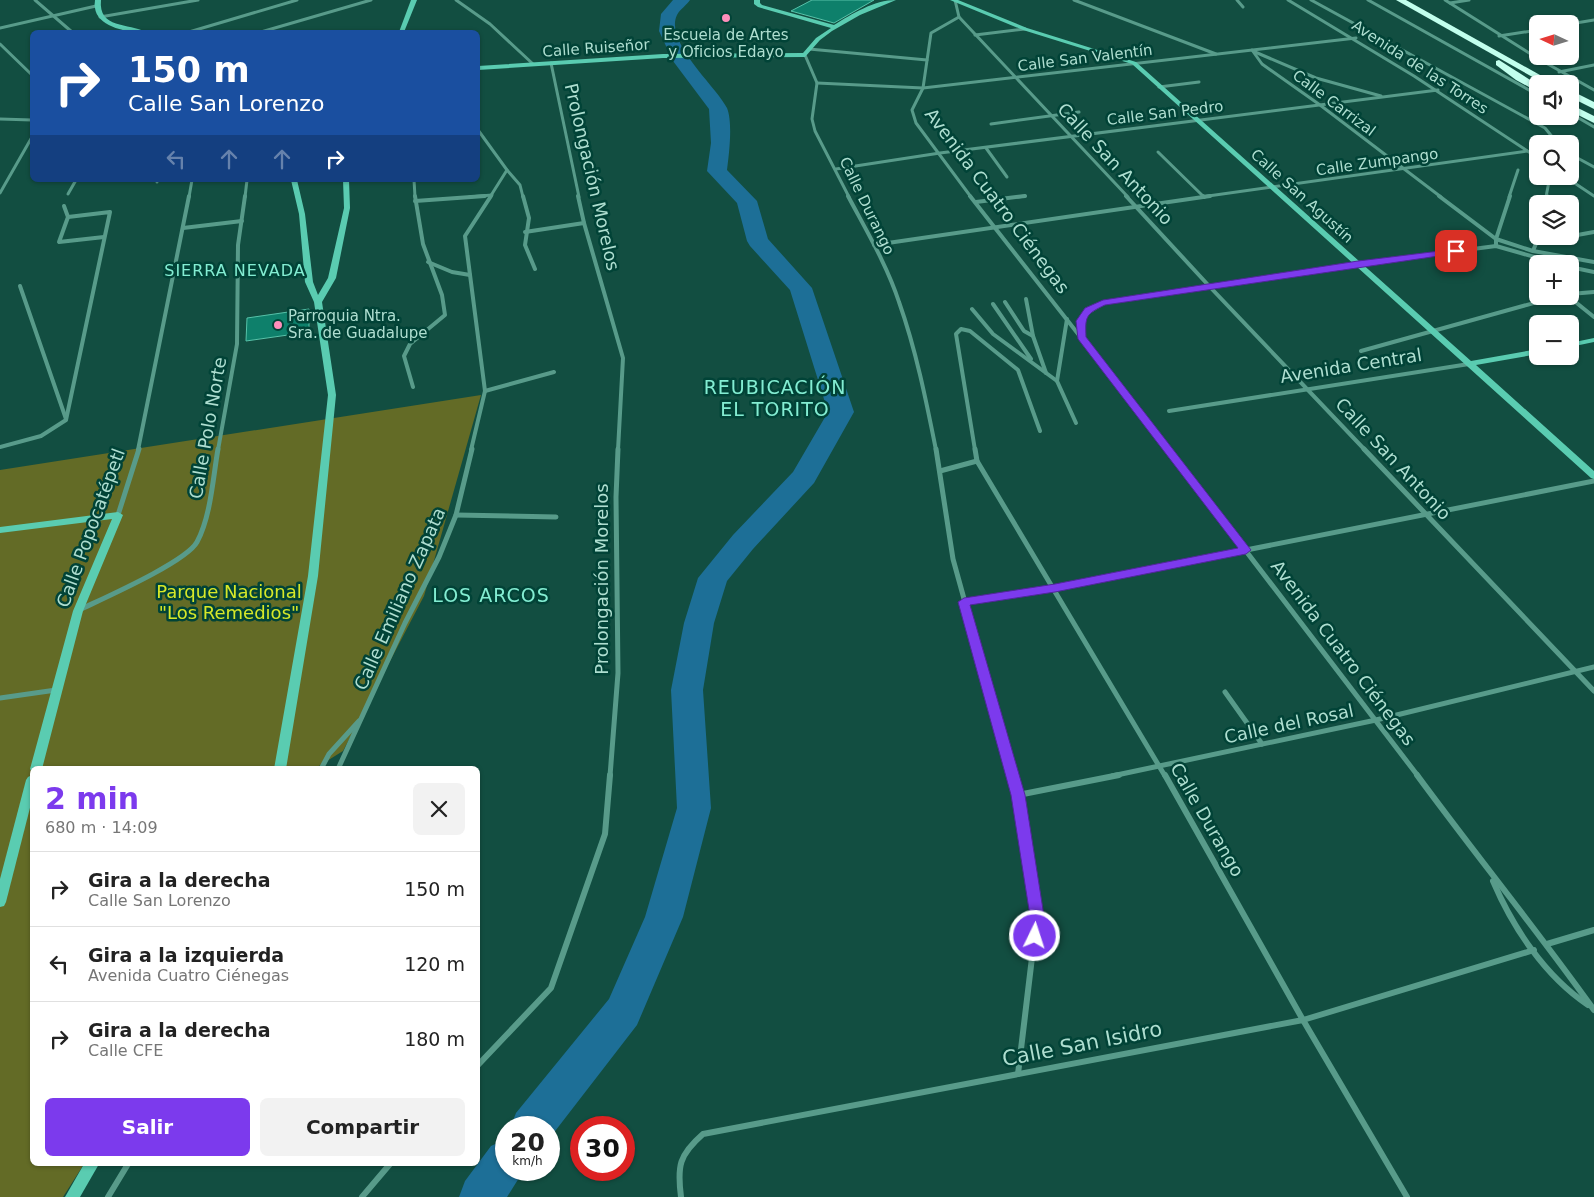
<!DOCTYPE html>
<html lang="es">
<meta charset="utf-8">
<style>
:root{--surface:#fff;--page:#f2f2f2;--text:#222;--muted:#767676;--line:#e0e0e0;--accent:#7c3aed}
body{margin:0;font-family:"DejaVu Sans",sans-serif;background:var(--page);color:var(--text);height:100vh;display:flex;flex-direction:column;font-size:19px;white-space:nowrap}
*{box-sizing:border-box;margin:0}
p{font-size:16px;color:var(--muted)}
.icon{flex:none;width:28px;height:28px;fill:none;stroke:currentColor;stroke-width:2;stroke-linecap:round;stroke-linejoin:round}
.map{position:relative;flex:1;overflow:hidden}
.drawer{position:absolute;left:30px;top:766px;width:450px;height:400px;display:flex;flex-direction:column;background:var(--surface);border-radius:8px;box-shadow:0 1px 4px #0004}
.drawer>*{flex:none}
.guide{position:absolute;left:30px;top:30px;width:450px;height:152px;border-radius:8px;box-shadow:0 1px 4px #0004;background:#1a4fa0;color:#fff;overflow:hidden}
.needle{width:32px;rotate:274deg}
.fabs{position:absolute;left:1529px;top:15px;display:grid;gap:10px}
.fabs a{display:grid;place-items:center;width:50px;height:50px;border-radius:8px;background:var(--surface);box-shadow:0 1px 4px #0004;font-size:25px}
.speed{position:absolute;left:495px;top:1116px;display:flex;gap:10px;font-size:25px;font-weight:700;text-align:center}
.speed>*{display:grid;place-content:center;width:65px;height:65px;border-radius:50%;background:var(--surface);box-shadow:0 1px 4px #0004;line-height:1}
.speed small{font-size:12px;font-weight:400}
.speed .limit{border:8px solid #d22;background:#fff;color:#111}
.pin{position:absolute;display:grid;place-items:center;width:42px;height:42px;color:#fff;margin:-21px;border-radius:10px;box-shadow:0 2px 8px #0006}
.me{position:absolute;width:55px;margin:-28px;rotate:4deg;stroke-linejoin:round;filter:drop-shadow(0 0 4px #0008)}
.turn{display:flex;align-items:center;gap:18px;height:105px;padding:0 15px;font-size:22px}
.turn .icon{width:65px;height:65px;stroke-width:2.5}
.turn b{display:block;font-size:35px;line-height:42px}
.lanes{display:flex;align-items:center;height:48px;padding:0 15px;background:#0003;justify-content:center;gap:25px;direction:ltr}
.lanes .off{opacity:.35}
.round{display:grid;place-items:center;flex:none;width:52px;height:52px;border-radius:8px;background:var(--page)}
.headline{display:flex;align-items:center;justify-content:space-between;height:85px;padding:0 15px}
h1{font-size:30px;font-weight:600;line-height:38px;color:var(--accent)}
.button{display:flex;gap:10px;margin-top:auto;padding:10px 15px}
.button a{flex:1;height:58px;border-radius:8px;background:var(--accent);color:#fff;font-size:20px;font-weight:600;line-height:58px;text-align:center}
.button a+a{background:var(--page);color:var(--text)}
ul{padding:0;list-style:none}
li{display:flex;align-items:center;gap:15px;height:75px;padding:0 15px;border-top:1px solid var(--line)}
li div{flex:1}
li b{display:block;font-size:19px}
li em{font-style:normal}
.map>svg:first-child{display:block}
</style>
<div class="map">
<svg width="1594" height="1197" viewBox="0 0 1594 1197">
<rect width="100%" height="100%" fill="#124e41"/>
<path fill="#636b26" d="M481,395L424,596L343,751L314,769H32V1164H84L63,1197H0V470Z"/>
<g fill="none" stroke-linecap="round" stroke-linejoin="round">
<g fill="#1d6f97" fill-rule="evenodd">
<path d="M673,0H690C687,5 680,9 677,15C664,42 716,86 727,108C733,123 729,154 727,170L757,201L768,239L812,288L854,412L814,483L753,549L727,581L714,623L703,690L711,808L683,917L637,1025L549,1139V1128H510L516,1113L609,999L645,917L677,808L671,690L684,623L698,578L733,535L793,472L828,412L790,290L750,246L747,241L737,203L707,171L711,143L709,109L673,61L659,31L661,14Z"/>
<path d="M506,1139V1170H524L507,1197H459L465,1181L491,1146Z"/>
</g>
</g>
<g fill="#0e806b" stroke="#57c2a9">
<path d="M812,0H874L834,23L791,11Z"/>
<path d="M309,309V332L246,341L247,318Z"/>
</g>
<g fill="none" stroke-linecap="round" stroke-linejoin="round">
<g stroke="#589b8a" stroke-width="3">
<path d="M35,0L72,32"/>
<path d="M456,0L490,24L533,64"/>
<path d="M955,0L959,17L1128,197"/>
<path d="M1074,0L1216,54"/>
<path d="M1237,0L1243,7"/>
<path d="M1288,0L1414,76L1538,158"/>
<path d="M1311,0L1545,128L1558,144"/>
<path d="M1368,0L1538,95"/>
<path d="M1445,0L1537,58L1594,90"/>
<path d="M1450,3L1469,0"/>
<path d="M100,17L198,0"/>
<path d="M959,17L931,33L923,88L912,110L916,123L971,197"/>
<path d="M1570,24L1594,20"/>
<path d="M0,28L96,6"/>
<path d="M189,32L297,0"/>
<path d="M261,32L371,0"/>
<path d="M975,35L1025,29"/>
<path d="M1499,36L1538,30"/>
<path d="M0,44L32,75"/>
<path d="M809,49L927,60"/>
<path d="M1252,50L1262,64L1320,105L1441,197"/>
<path d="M1255,52L1316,78L1381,96"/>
<path d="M805,55L817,83L812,119L815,131L849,197"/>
<path d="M551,63L579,197"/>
<path d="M1559,72L1594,65"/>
<path d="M817,83L923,88L1356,38"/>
<path d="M1159,87L1199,82"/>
<path d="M1570,113L1594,127"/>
<path d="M0,119L32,120"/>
<path d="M991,124L1079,112"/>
<path d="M478,130L507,170L490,197"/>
<path d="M986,148L1007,177"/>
<path d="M1158,152L1204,197"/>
<path d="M1570,154L1594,167"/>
<path d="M836,169L940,153L1438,90"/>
<path d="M507,170L520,185L523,197"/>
<path d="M1564,176L1594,196"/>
<path d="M157,180V182"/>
<path d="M414,180L415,197"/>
<path d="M0,193L32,137"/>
<path d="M68,194L76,180"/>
<path d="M189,197L192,180"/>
<path d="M245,197L247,180"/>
<path d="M469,197L492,195"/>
<path d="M1018,197L1025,196"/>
<path d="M1201,197L1527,151"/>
<path d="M1509,197L1518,170"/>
<path d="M1546,197L1550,176"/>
</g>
<g stroke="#589b8a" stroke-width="4">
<path d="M523,196L529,218L525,245L535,269"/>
<path d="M578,196L584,223L623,358L618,450"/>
<path d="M848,196C866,230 887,265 899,302C916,350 926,400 936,450"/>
<path d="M970,196L1169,450"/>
<path d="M1126,196L1210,287L1365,450"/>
<path d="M1203,196L1204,197"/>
<path d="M1439,196L1496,239V246"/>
<path d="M1510,196L1496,239L1533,251L1594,262"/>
<path d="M415,201L485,196"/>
<path d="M976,202L1025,196"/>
<path d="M1545,204L1547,196"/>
<path d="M64,206L68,217L59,242L104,237"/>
<path d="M183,228L242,221"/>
<path d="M525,232L584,223"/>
<path d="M1539,242L1594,232"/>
<path d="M874,245L1210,196"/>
<path d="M1533,251L1539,236"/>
<path d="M428,262L452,272L470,275"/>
<path d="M1570,267L1594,272"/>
<path d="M20,286L66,419"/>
<path d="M1570,294L1594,292"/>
<path d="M1568,296L1594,317"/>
<path d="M1026,299L1033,336L1046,373"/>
<path d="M1005,302L1024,331L1033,336"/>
<path d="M993,304L1031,359"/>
<path d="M972,309L993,334L1057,381"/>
<path d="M1067,319L1057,381L1076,423"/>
<path d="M1082,337V324L1084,315L1103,303L1357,264L1496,246L1559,264"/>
<path d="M1361,351L1559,296"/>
<path d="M413,387L404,356L410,344L445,315L442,295L423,244L415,196"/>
<path d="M485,391L554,372"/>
<path d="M1169,411L1469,364"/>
<path d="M0,447L41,436L66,420L110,212L68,217"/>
<path d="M138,450L189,196"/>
<path d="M218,450L237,344L238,245L245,196"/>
<path d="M471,450L485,391L465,236L491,196"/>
<path d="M975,450L956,334L961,329L970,331L1018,370L1040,431"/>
</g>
<g stroke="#589b8a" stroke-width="5">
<path d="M936,449L953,559L1013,776"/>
<path d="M975,449L977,461L1165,776"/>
<path d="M1168,449L1418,776"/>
<path d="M1364,449L1594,691"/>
<path d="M940,471L977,461"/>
<path d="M118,515L139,449"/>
<path d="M456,515L556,517"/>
<path d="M964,602L1055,588L1594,481"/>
<path d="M79,610C104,598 186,562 197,542C211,516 213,477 218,449"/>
<path d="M1225,692L1262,744"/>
<path d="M0,698L56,690"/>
<path d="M321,769L329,754L359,721"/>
<path d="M338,769L405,623L439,557L456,515L472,449"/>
<path d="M610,776L618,673L616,497L618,449"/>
<path d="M1112,776L1376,720L1594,667"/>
</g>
<g stroke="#589b8a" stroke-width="6">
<path d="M1013,775L1018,795L1037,916L1018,1074"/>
<path d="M1165,775L1303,1020L1407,1197"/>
<path d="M1417,775C1475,854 1537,930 1594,1010"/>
<path d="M1018,795L1119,775"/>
<path d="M1493,881C1513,928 1545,976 1588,1005"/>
<path d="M1547,944L1594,930"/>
<path d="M478,1065L551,988L605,834L610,775"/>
<path d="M108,1197L128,1164"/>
<path d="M362,1197L390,1164"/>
<path d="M681,1197C677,1166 679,1155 703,1134L1303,1020L1534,950"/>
</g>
<g fill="#5accb1" fill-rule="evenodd">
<path d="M95,0H101C98,29 129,23 146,32C131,34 97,27 95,8C94,5 95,3 95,0Z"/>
<path d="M411,0H417L404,32H399Z"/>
<path d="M754,0H760V3L762,5L834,25C852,14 874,0 896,0L860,15L832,31L820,40L805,57L663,58L478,70V66L663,54L803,53L816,38L831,28L758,7L754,4Z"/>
<path d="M950,0H958L1027,28L1136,62L1471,361L1538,349V354L1476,365L1594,471V479L1591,478L1132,64L1023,30Z"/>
<path d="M291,180H297L305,214L313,282L318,295L328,278L344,208L343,180H349L350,208L336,278L322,302L336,395L318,576L286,769H274L308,576L328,395L314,302L305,282L299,214Z"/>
<path d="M1594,338V342L1570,347V343Z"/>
<path d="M118,512L123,515L83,611L42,769H32V772L30,769L73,611L112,519L0,533V527Z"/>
<path d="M32,775V800L6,902L4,906L0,907V879L26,780L28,777Z"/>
<path d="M84,1164H99L80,1197H65Z"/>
</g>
<g fill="#c2ffed" fill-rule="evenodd">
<path d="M1396,0H1406L1556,84H1545Z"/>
<path d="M1499,60L1538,85V92L1516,80L1496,65V61Z"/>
<path d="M1570,90L1594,102V109L1570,97Z"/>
<path d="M1570,104L1594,116V123L1570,111Z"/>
</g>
</g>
<path fill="#7c3aed" stroke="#51269a" d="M1456,249H1459V253L1105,305C1086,314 1085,316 1086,337L1251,550L1246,554L1055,592L970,605L1025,795L1044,916L1040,941L1035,943L1030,941L1027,936L1030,916L1011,795L958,602L964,598L1055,584L1238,548L1078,339L1076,321L1085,308L1103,300L1358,261Z"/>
<g fill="#fe8ebb" stroke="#014337" stroke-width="2">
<circle cx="726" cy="18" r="5"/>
<circle cx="278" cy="325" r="5"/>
</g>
<g text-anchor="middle" stroke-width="5" stroke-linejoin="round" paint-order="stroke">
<g font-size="15" fill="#aeded0" stroke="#014337">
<text x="726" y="40">Escuela de Artes<tspan x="726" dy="17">y Oficios Edayo</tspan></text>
<text x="288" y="321" text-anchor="start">Parroquia Ntra.<tspan x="288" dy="17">Sra. de Guadalupe</tspan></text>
</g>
<g font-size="15" fill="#aeded0" stroke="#014337">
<text transform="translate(596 48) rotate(-4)" y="5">Calle Ruiseñor</text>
<text transform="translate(1085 58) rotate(-7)" y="5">Calle San Valentín</text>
<text transform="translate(1420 67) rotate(33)" y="5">Avenida de las Torres</text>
<text transform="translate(1334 103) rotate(37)" y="5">Calle Carrizal</text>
<text transform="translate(1165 113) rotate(-7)" y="5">Calle San Pedro</text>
<text transform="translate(1377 162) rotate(-8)" y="5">Calle Zumpango</text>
<text transform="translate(1302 196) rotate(42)" y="5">Calle San Agustín</text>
<text transform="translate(867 206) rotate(64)" y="5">Calle Durango</text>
</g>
<g font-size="16" letter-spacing="1" fill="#83edd2" stroke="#014337">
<text x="235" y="276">SIERRA NEVADA</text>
</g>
<g font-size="18" fill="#aeded0" stroke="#014337">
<text transform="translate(1115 164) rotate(47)" y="6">Calle San Antonio</text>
<text transform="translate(592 177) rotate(77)" y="6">Prolongación Morelos</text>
<text transform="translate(997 201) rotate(53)" y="6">Avenida Cuatro Ciénegas</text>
<text transform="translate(1351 366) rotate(-9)" y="6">Avenida Central</text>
<text transform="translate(208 428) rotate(-80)" y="6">Calle Polo Norte</text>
<text transform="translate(1393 459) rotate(47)" y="6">Calle San Antonio</text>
<text transform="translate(91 528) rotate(-70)" y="6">Calle Popocatépetl</text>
<text transform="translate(602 579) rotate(-90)" y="6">Prolongación Morelos</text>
<text transform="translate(400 599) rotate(-66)" y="6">Calle Emiliano Zapata</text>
<text transform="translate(1343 653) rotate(53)" y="6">Avenida Cuatro Ciénegas</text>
<text transform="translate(1289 724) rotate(-12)" y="6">Calle del Rosal</text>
<text transform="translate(1207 820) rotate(60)" y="6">Calle Durango</text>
</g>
<g font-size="18" fill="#d6e829" stroke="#014337">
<text x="229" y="598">Parque Nacional<tspan x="229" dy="21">"Los Remedios"</tspan></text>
</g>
<g font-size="19" letter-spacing="1" fill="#83edd2" stroke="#014337">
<text x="775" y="394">REUBICACIÓN<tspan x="775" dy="22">EL TORITO</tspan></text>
<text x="491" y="602">LOS ARCOS</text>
</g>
<g font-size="21" fill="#aeded0" stroke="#014337">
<text transform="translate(1082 1044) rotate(-11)" y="7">Calle San Isidro</text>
</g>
</g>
</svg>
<div class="fabs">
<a><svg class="needle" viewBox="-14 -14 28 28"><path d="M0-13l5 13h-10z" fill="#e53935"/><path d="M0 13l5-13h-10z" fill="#767676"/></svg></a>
<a><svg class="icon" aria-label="sound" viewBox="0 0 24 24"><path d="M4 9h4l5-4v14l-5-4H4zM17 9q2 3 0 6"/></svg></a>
<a><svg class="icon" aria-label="search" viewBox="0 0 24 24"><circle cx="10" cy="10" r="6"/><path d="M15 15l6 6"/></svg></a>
<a><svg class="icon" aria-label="layers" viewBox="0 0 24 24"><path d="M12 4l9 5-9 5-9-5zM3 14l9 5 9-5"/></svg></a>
<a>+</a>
<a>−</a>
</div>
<div class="speed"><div>20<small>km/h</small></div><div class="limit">30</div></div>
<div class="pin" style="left:1456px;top:251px;background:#d93025"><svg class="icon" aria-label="arrive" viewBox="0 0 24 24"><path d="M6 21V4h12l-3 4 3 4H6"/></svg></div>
<svg class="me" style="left:1035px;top:936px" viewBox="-20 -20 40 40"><circle r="17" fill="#7c3aed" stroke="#fff" stroke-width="3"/><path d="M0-11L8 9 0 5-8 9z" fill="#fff"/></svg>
<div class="guide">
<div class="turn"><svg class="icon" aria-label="right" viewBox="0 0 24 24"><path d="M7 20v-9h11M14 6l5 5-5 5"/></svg><div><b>150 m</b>Calle San Lorenzo</div></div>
<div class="lanes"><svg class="icon off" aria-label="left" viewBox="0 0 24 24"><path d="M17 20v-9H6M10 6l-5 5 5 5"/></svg><svg class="icon off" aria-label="ahead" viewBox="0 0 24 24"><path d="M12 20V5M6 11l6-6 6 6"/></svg><svg class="icon off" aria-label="ahead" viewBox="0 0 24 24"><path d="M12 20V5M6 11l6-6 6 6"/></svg><svg class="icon" aria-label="right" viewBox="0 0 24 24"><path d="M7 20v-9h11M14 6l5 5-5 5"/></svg></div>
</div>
<section class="drawer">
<div class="headline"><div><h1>2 min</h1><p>680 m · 14:09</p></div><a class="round"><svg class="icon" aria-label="close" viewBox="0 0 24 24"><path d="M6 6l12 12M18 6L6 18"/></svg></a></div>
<ul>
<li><svg class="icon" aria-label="right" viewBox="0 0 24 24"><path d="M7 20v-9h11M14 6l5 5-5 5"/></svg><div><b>Gira a la derecha</b><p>Calle San Lorenzo</p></div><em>150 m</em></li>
<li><svg class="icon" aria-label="left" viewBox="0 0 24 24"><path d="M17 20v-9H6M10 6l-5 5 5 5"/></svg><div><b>Gira a la izquierda</b><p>Avenida Cuatro Ciénegas</p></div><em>120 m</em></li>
<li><svg class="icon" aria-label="right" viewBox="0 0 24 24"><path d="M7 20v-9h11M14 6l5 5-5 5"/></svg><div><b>Gira a la derecha</b><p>Calle CFE</p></div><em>180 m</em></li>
</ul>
<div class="button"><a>Salir</a><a>Compartir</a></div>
</section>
</div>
